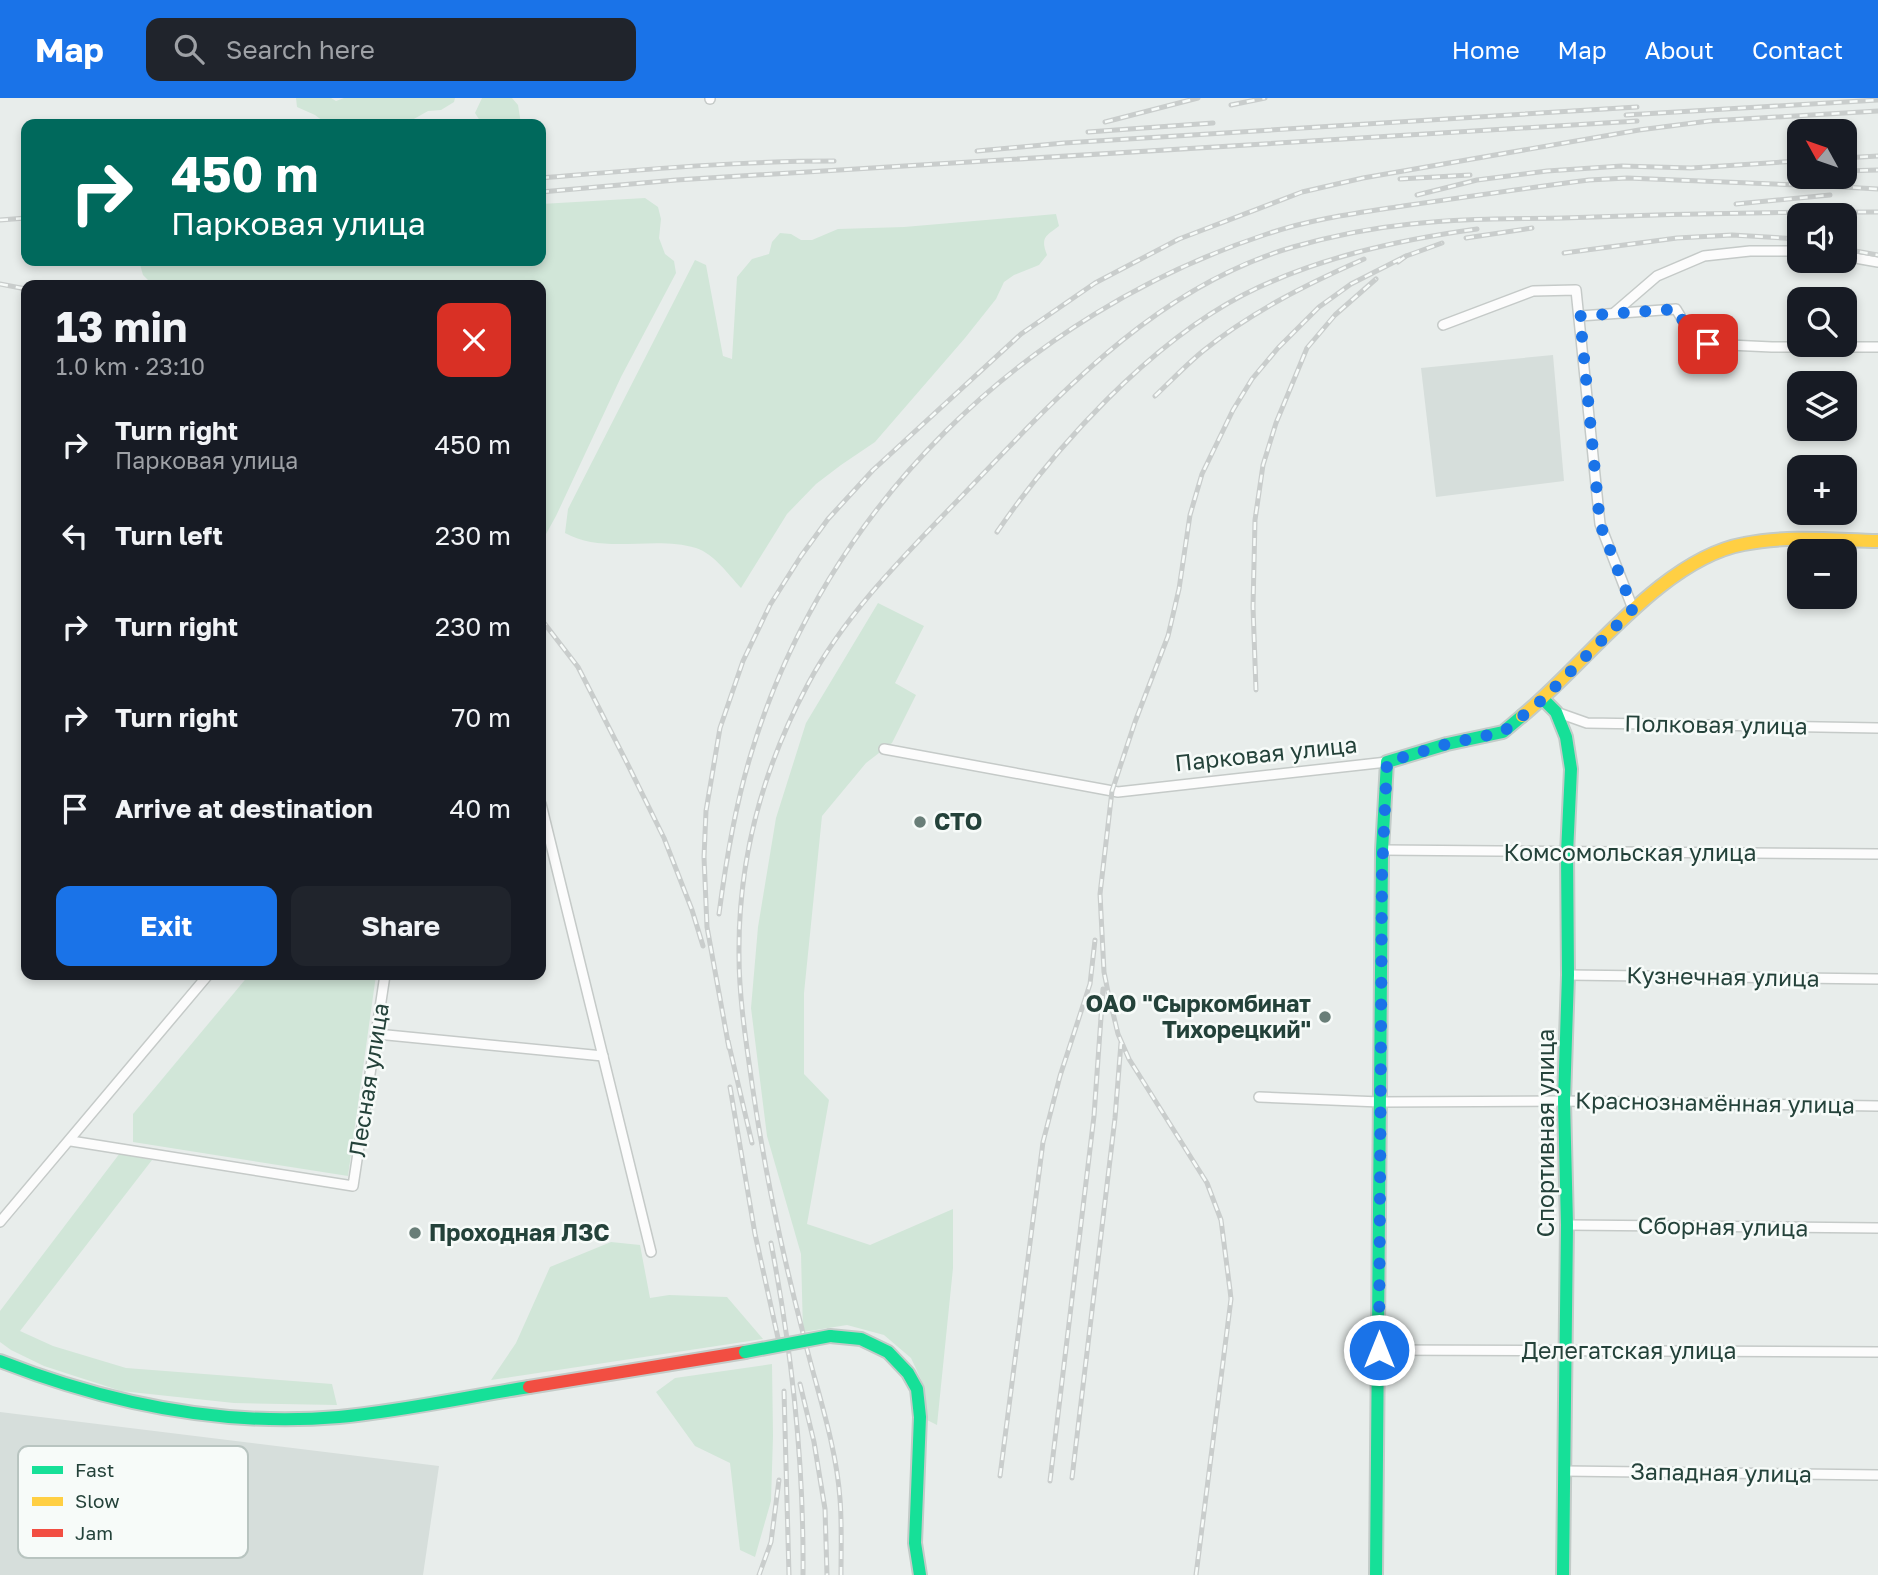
<!DOCTYPE html>
<meta charset="utf-8">
<style>
:root{--surface:#171b24;--page:#20242c;--text:#f1f3f6;--muted:#9ea1a6;--accent:#1a73e8}
body{margin:0;font-family:"Golos Text",sans-serif;background:var(--page);color:var(--text);height:100vh;display:flex;flex-direction:column;font-size:26px;white-space:nowrap}
*{box-sizing:border-box;margin:0}
p{font-size:23px;color:var(--muted)}
.icon{flex:none;width:38px;height:38px;fill:none;stroke:currentColor;stroke-width:2;stroke-linecap:round;stroke-linejoin:round}
.map{position:relative;flex:1;overflow:hidden}
.sheet{position:absolute;left:21px;top:182px;width:525px;height:700px;display:flex;flex-direction:column;background:var(--surface);border-radius:14px;box-shadow:0 4px 10px #0003}
.sheet>*{flex:none}
.top-card{position:absolute;left:21px;top:21px;width:525px;height:147px;border-radius:14px;box-shadow:0 4px 10px #0003;background:#00695c;color:#fff;overflow:hidden}
.needle{width:46px;rotate:310deg}
.controls{position:absolute;left:1787px;top:21px;display:grid;gap:14px}
.controls a{display:grid;place-items:center;width:70px;height:70px;border-radius:14px;background:var(--surface);box-shadow:0 4px 10px #0003;font-size:35px}
.pin{position:absolute;display:grid;place-items:center;width:60px;height:60px;color:#fff;margin:-30px;border-radius:14px;box-shadow:0 4px 10px #0006}
.me{position:absolute;width:77px;margin:-38px;rotate:0deg;stroke-linejoin:round;filter:drop-shadow(0 0 5px #0008)}
.turn{display:flex;align-items:center;gap:24px;height:147px;padding:0 35px;font-size:32px}
.turn .icon{width:91px;height:91px;stroke-width:2.5}
.turn b{display:block;font-size:49px;line-height:60px}
.round{display:grid;place-items:center;flex:none;width:74px;height:74px;border-radius:14px;background:var(--page)}
.head{display:flex;align-items:center;justify-content:space-between;height:119px;padding:0 35px}
h1{font-size:42px;font-weight:700;line-height:52px}
.action{display:flex;gap:14px;margin-top:auto;padding:14px 35px}
.action a{flex:1;height:80px;border-radius:14px;background:var(--accent);color:#fff;font-size:28px;font-weight:700;line-height:80px;text-align:center}
.action a+a{background:var(--page);color:var(--text)}
ul{padding:0;list-style:none}
li{display:flex;align-items:center;gap:21px;height:91px;padding:0 35px}
li div{flex:1}
li b{display:block;font-size:26px}
li em{font-style:normal}
header{display:flex;align-items:center;gap:42px;box-sizing:border-box;height:98px;padding:0 35px;background:var(--accent);color:#fff}
header strong{font-size:33px}
nav{display:flex;gap:38px;margin-inline-start:auto;font-size:24px}
.search{width:490px;height:63px;background:var(--page);display:flex;align-items:center;gap:18px;box-sizing:border-box;padding:0 24px;border-radius:14px;color:var(--muted);font-size:26px}
.map>svg:first-child{display:block}
</style>
<header>
<strong>Map</strong>
<div class="search"><svg class="icon" aria-label="search" viewBox="0 0 24 24"><circle cx="10" cy="10" r="6"/><path d="M15 15l6 6"/></svg>Search here</div>
<nav><a>Home</a><a>Map</a><a>About</a><a>Contact</a></nav>
</header>
<div class="map">
<svg width="1878" height="1477" viewBox="0 0 1878 1477">
<rect width="100%" height="100%" fill="#e8edeb"/>
<g fill="#d6dedb">
<path d="M1553,257L1564,383L1436,399L1421,270Z"/>
<path d="M0,1314L439,1368L423,1477H0Z"/>
</g>
<g fill="#d1e6d8">
<path d="M296,0H331L336,3L344,0H455L454,4L441,12L428,13L405,26H327L315,17L297,9Z"/>
<path d="M482,0H512L518,7L521,26H482L475,15Z"/>
<path d="M645,100L658,109L661,121L659,140L665,156L674,163L676,175L621,279L556,418L541,445V187H153L143,177L139,163H541V106Z"/>
<path d="M1056,116L1059,128C1046,138 1040,139 1047,157L1039,167L1014,177L1004,184L996,201L965,240L875,344L841,367L816,386L787,416L741,490C728,476 714,456 696,450C654,437 604,457 565,435L568,411L695,162L706,167L723,258L732,261L737,179L752,161L769,156L772,144L780,135L791,136L801,142H812L838,131L904,129Z"/>
<path d="M878,505L924,528L895,585L916,597L892,645L866,665L822,718L804,895V976L829,1002L807,1126L870,1147L953,1111V1170L937,1327L927,1322L925,1290L911,1260L884,1237L847,1227L803,1234L801,1156L767,1038L751,910L758,829L776,720L806,625Z"/>
<path d="M249,877H376L348,1078L133,1044V1016Z"/>
<path d="M120,1055L152,1062L20,1233L53,1248L126,1270L332,1286L337,1307L234,1305L121,1293L44,1268L11,1252L0,1244V1213Z"/>
<path d="M611,1144L640,1147L650,1200L669,1197L727,1199L763,1241L491,1282L516,1245L550,1169Z"/>
<path d="M772,1266L773,1338L771,1403L755,1459L740,1452L730,1365L695,1348L656,1294L675,1280Z"/>
</g>
<g fill="none" stroke-linecap="round" stroke-linejoin="round">
<g stroke="#c5cac8" stroke-width="12">
<g id="street">
<path d="M710,0V1"/>
<path d="M1844,158L1878,164"/>
<path d="M1614,215L1657,178L1704,158L1750,153H1799"/>
<path d="M1580,218L1676,211L1688,231L1708,246L1772,249H1878"/>
<path d="M1443,227L1533,193L1576,192L1600,426L1633,511"/>
<path d="M1556,614L1587,625L1878,630"/>
<path d="M884,651L1118,694L1387,664"/>
<path d="M541,706L651,1154"/>
<path d="M1382,752L1878,756"/>
<path d="M1568,877L1878,881"/>
<path d="M377,936L603,958"/>
<path d="M1259,999L1380,1004L1564,1003L1878,1008"/>
<path d="M71,1043L353,1088L385,877"/>
<path d="M0,1124L208,877"/>
<path d="M1567,1127L1878,1130"/>
<path d="M1379,1252L1878,1254"/>
<path d="M1564,1373L1878,1377"/>
</g>
</g>
<g stroke="#c3cbc8" stroke-width="16">
<g id="fast">
<path d="M1543,601L1556,614L1566,639L1571,671L1567,755L1568,877L1564,1003L1567,1127L1563,1477"/>
<path d="M830,1238L861,1241L888,1254L908,1275L917,1291L920,1319L915,1445L920,1477"/>
<path d="M0,1263C107,1305 224,1329 339,1319C403,1313 466,1299 529,1289"/>
<path d="M1376,1477L1382,752L1387,664L1447,646L1503,634L1522,618"/>
</g>
</g>
<g stroke="#c3cbc8" stroke-width="16">
<path id="slow" d="M1522,618C1586,566 1661,461 1744,446C1788,437 1834,442 1878,443"/>
</g>
<g stroke="#c3cbc8" stroke-width="16">
<path id="jam" d="M529,1289L745,1254"/>
</g>
<use href="#street" stroke="#fcfcfc" stroke-width="9"/>
<use href="#fast" stroke="#16e098" stroke-width="12"/>
<use href="#slow" stroke="#ffcf43" stroke-width="12"/>
<use href="#jam" stroke="#f24e42" stroke-width="12"/>
<g stroke="#c9cdcc" stroke-width="5">
<g id="rail">
<path d="M1231,7L1265,0"/>
<path d="M1626,17L1878,2"/>
<path d="M1105,24L1198,0"/>
<path d="M1088,34L1213,25"/>
<path d="M977,53L1064,45L1637,9"/>
<path d="M1844,60L1878,58"/>
<path d="M1844,73L1878,72"/>
<path d="M541,80C638,72 736,63 834,63"/>
<path d="M1400,81L1470,77"/>
<path d="M1789,86L1878,91"/>
<path d="M541,94L676,82L1637,23"/>
<path d="M1417,97L1477,82L1547,73L1622,68L1691,70L1799,63"/>
<path d="M1736,106L1830,97"/>
<path d="M0,122L26,120"/>
<path d="M1466,140L1532,130"/>
<path d="M1844,151L1878,157"/>
<path d="M1564,155L1677,140L1732,137L1799,141"/>
<path d="M1398,164L1406,158L1442,145"/>
<path d="M0,186L26,191"/>
<path d="M1155,298C1171,283 1186,267 1203,253C1251,214 1307,186 1364,161"/>
<path d="M997,434C1056,348 1149,246 1243,197C1315,160 1398,142 1477,131"/>
<path d="M541,521L578,569L628,667L664,740L692,812L703,848"/>
<path d="M1256,592L1253,509L1255,422L1263,367L1276,325L1307,250L1335,217L1376,181"/>
<path d="M719,816C726,762 735,708 751,656C825,409 1024,216 1267,136C1311,121 1357,115 1403,108C1465,99 1527,90 1589,82L1627,80L1799,87"/>
<path d="M728,943L752,1045"/>
<path d="M729,950L707,829L704,759L706,713L720,630L743,563L770,507L801,458L828,421L873,372L1021,236L1095,185L1179,141L1302,94L1363,80L1639,32L1709,23L1878,13"/>
<path d="M730,989L755,1136L778,1240"/>
<path d="M771,1145C792,1254 804,1366 803,1477"/>
<path d="M800,1286L814,1344L825,1411L827,1477"/>
<path d="M784,1293L789,1477"/>
<path d="M1000,1378L1043,1044L1060,978L1090,886L1095,842"/>
<path d="M1072,1380L1115,1020L1121,945"/>
<path d="M1050,1383L1094,1018L1103,891"/>
<path d="M759,1477L771,1444L779,1382"/>
<path d="M841,1477C841,1452 842,1426 840,1401C836,1344 815,1287 802,1231C781,1150 764,1069 752,986C746,943 739,900 739,857C738,761 763,670 808,586C846,515 904,458 959,401C1056,300 1153,190 1293,149C1332,138 1371,130 1411,126C1461,120 1512,121 1563,120C1668,116 1773,114 1878,114"/>
<path d="M1196,1477L1231,1201L1230,1192L1221,1122L1207,1085L1129,961L1118,936L1108,894L1104,874L1100,796L1112,693L1135,624L1168,538L1179,491L1190,417L1202,376L1233,312L1252,281L1278,250L1319,209L1351,186L1406,158"/>
</g>
</g>
<use href="#rail" stroke="#f7fbf9" stroke-width="2.5" stroke-dasharray="8" stroke-linecap="butt"/>
<g stroke="#c3cbc8" stroke-width="16" stroke-linecap="butt">
<path id="fast-bridge" d="M745,1254L830,1238"/>
</g>
<use href="#fast-bridge" stroke="#16e098" stroke-width="12"/>
</g>
<g fill="none" stroke-linecap="round" stroke-linejoin="round">
<path stroke="#1a73e8" stroke-width="12" stroke-dasharray="0 21.6" d="M1379,1252L1382,775L1387,664L1447,646L1503,634L1543,601L1633,511L1600,426L1580,218L1676,211L1688,231L1708,246"/>
</g>
<g fill="#697e78" stroke="#f7fbf9" stroke-width="2.5">
<circle cx="920" cy="724" r="7"/>
<circle cx="1325" cy="919" r="7"/>
<circle cx="415" cy="1135" r="7"/>
</g>
<g text-anchor="middle" stroke-width="5" stroke-linejoin="round" paint-order="stroke">
<g font-size="23" fill="#24423a" stroke="#f7fbf9">
<text transform="translate(1716 627) rotate(1)" y="8">Полковая улица</text>
<text transform="translate(1266 656) rotate(-6)" y="8">Парковая улица</text>
<text x="1630" y="763">Комсомольская улица</text>
<text transform="translate(1723 879) rotate(1)" y="8">Кузнечная улица</text>
<text transform="translate(369 982) rotate(-81)" y="8">Лесная улица</text>
<text transform="translate(1715 1005) rotate(1)" y="8">Краснознамённая улица</text>
<text transform="translate(1546 1035) rotate(-90)" y="8">Спортивная улица</text>
<text transform="translate(1723 1129) rotate(1)" y="8">Сборная улица</text>
<text x="1629" y="1261">Делегатская улица</text>
<text transform="translate(1721 1375) rotate(1)" y="8">Западная улица</text>
</g>
<g font-size="23" font-weight="bold" fill="#24423a" stroke="#f7fbf9" text-anchor="start">
<text x="934" y="732">СТО</text>
<text x="1311" y="914" text-anchor="end">ОАО "Сыркомбинат<tspan x="1311" dy="26">Тихорецкий"</tspan></text>
<text x="429" y="1143">Проходная ЛЗС</text>
</g>
</g>
<rect x="18" y="1348" width="230" height="112" rx="10" fill="#f7fbf9" stroke="#b8c4c0" stroke-width="2"/>
<rect x="32" y="1368" width="31" height="8" fill="#16e098"/>
<rect x="32" y="1399" width="31" height="9" fill="#ffcf43"/>
<rect x="32" y="1431" width="31" height="8" fill="#f24e42"/>
<g font-size="19" fill="#24423a">
<text x="75" y="1379">Fast</text>
<text x="75" y="1410">Slow</text>
<text x="75" y="1442">Jam</text>
</g>
</svg>
<div class="controls">
<a><svg class="needle" viewBox="-14 -14 28 28"><path d="M0-13l5 13h-10z" fill="#e53935"/><path d="M0 13l5-13h-10z" fill="#9ea1a6"/></svg></a>
<a><svg class="icon" aria-label="sound" viewBox="0 0 24 24"><path d="M4 9h4l5-4v14l-5-4H4zM17 9q2 3 0 6"/></svg></a>
<a><svg class="icon" aria-label="search" viewBox="0 0 24 24"><circle cx="10" cy="10" r="6"/><path d="M15 15l6 6"/></svg></a>
<a><svg class="icon" aria-label="layers" viewBox="0 0 24 24"><path d="M12 4l9 5-9 5-9-5zM3 14l9 5 9-5"/></svg></a>
<a>+</a>
<a>−</a>
</div>
<div class="pin" style="left:1708px;top:246px;background:#d93025"><svg class="icon" aria-label="arrive" viewBox="0 0 24 24"><path d="M6 21V4h12l-3 4 3 4H6"/></svg></div>
<svg class="me" style="left:1379px;top:1252px" viewBox="-20 -20 40 40"><circle r="17" fill="#1a73e8" stroke="#fff" stroke-width="3"/><path d="M0-11L8 9 0 5-8 9z" fill="#fff"/></svg>
<div class="top-card">
<div class="turn"><svg class="icon" aria-label="right" viewBox="0 0 24 24"><path d="M7 20v-9h11M14 6l5 5-5 5"/></svg><div><b>450 m</b>Парковая улица</div></div>
</div>
<section class="sheet">
<div class="head"><div><h1>13 min</h1><p>1.0 km · 23:10</p></div><a class="round" style="background:#d93025;color:#fff"><svg class="icon" aria-label="close" viewBox="0 0 24 24"><path d="M6 6l12 12M18 6L6 18"/></svg></a></div>
<ul>
<li><svg class="icon" aria-label="right" viewBox="0 0 24 24"><path d="M7 20v-9h11M14 6l5 5-5 5"/></svg><div><b>Turn right</b><p>Парковая улица</p></div><em>450 m</em></li>
<li><svg class="icon" aria-label="left" viewBox="0 0 24 24"><path d="M17 20v-9H6M10 6l-5 5 5 5"/></svg><div><b>Turn left</b></div><em>230 m</em></li>
<li><svg class="icon" aria-label="right" viewBox="0 0 24 24"><path d="M7 20v-9h11M14 6l5 5-5 5"/></svg><div><b>Turn right</b></div><em>230 m</em></li>
<li><svg class="icon" aria-label="right" viewBox="0 0 24 24"><path d="M7 20v-9h11M14 6l5 5-5 5"/></svg><div><b>Turn right</b></div><em>70 m</em></li>
<li><svg class="icon" aria-label="arrive" viewBox="0 0 24 24"><path d="M6 21V4h12l-3 4 3 4H6"/></svg><div><b>Arrive at destination</b></div><em>40 m</em></li>
</ul>
<div class="action"><a>Exit</a><a>Share</a></div>
</section>
</div>
